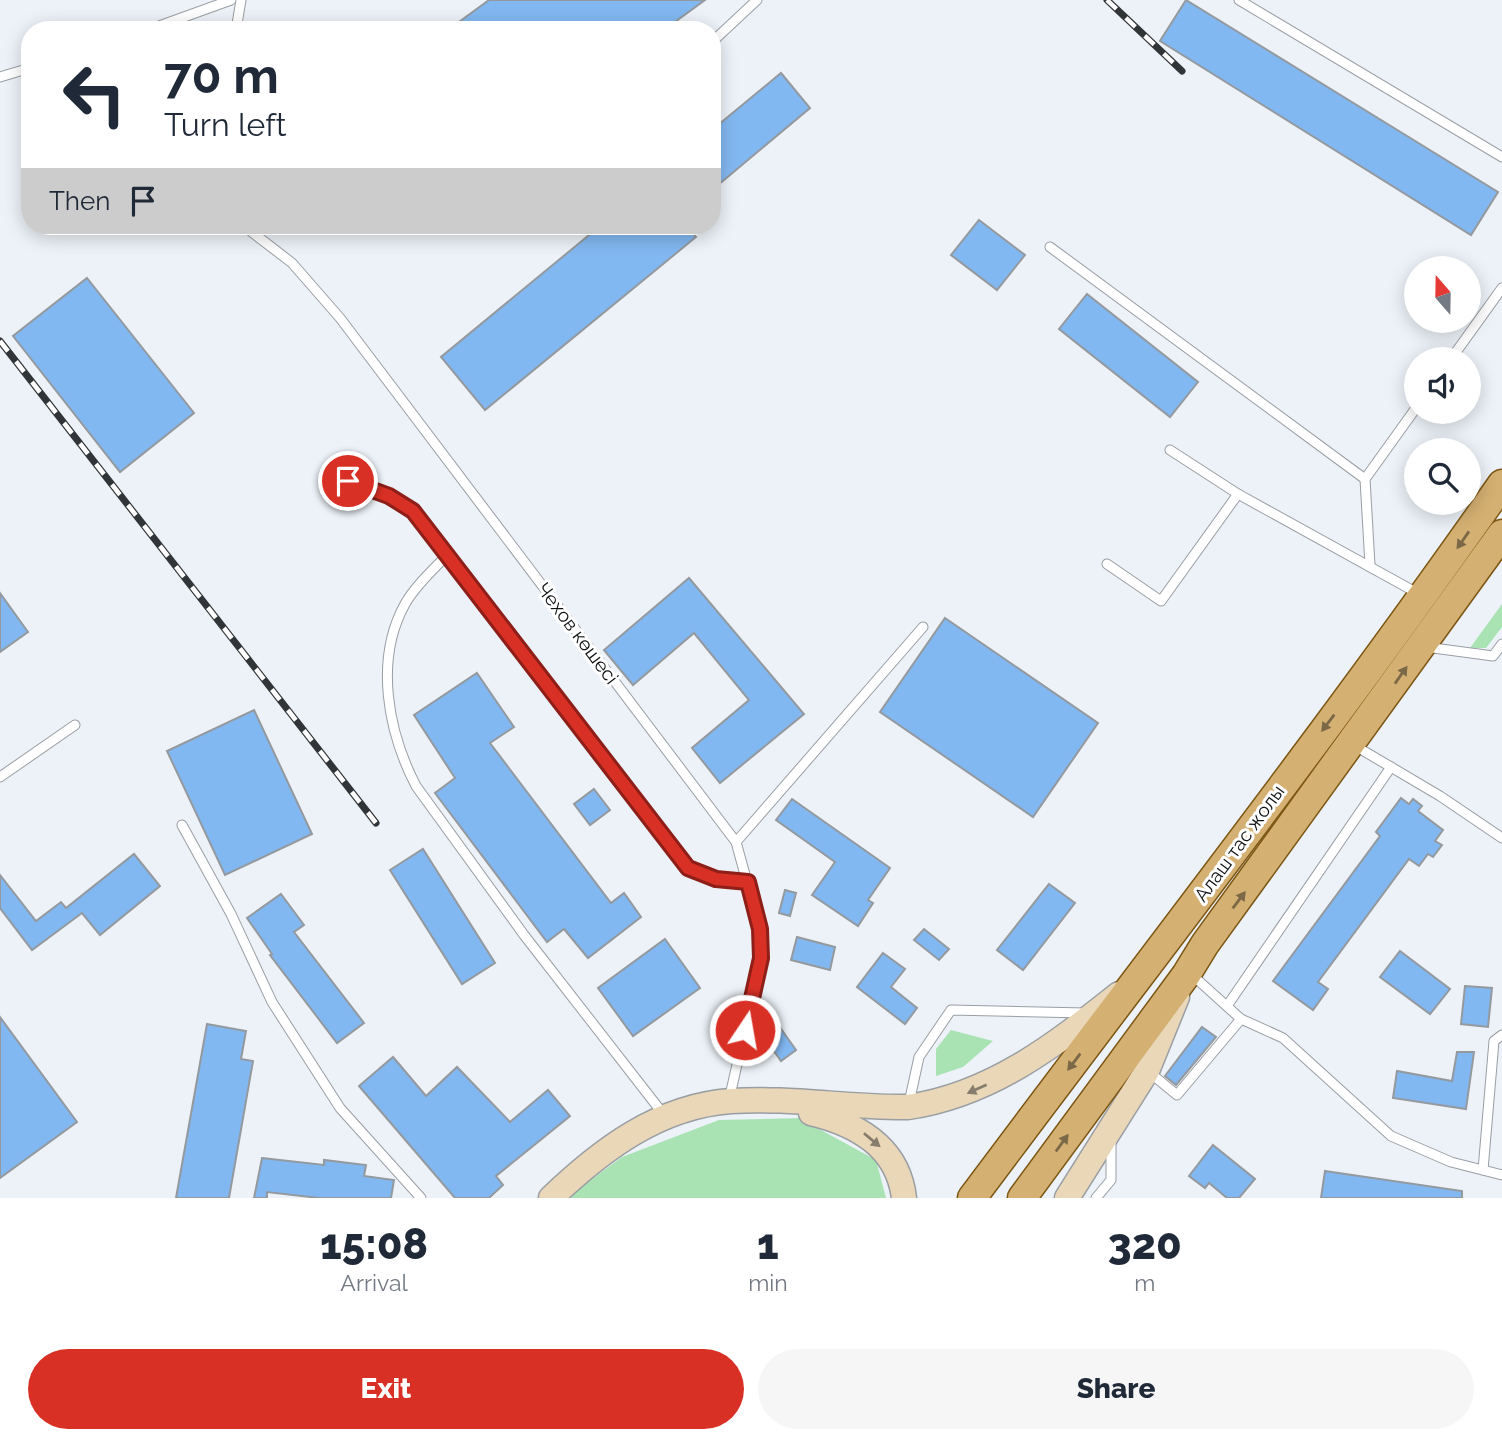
<!DOCTYPE html>
<meta charset="utf-8">
<style>
:root{--surface:#fff;--page:#f6f6f7;--text:#1f2937;--muted:#747a83;--accent:#d93025}
body{margin:0;font-family:Raleway,sans-serif;background:var(--page);color:var(--text);height:100vh;display:flex;flex-direction:column;font-size:26px;white-space:nowrap}
*{box-sizing:border-box;margin:0}
p{font-size:23px;color:var(--muted)}
.icon{flex:none;width:38px;height:38px;fill:none;stroke:currentColor;stroke-width:2;stroke-linecap:round;stroke-linejoin:round}
.map{position:relative;height:1198px;overflow:hidden}
.sheet{display:flex;flex-direction:column;background:var(--surface);flex:1}
.sheet>*{flex:none}
.top-card{position:absolute;left:21px;top:21px;width:700px;height:214px;border-radius:28px;box-shadow:0 4px 18px #0003;background:#fff;color:var(--text);overflow:hidden}
.needle{width:46px;rotate:340deg}
.buttons{position:absolute;left:1404px;top:256px;display:grid;gap:14px}
.buttons a{display:grid;place-items:center;width:77px;height:77px;border-radius:50%;background:var(--surface);box-shadow:0 4px 18px #0003;font-size:35px}
.pin{position:absolute;display:grid;place-items:center;width:60px;height:60px;color:#fff;margin:-30px;border:4px solid #fff;border-radius:50%;box-shadow:0 2px 7px #0007}
.me{position:absolute;width:77px;margin:-38px;rotate:12deg;stroke-linejoin:round;filter:drop-shadow(0 0 5px #0008)}
.turn{display:flex;align-items:center;gap:24px;height:147px;padding:0 28px;font-size:32px}
.turn .icon{width:91px;height:91px;stroke-width:2.5}
.turn b{display:block;font-size:49px;line-height:60px}
.then{display:flex;align-items:center;height:66px;padding:0 28px;background:#0003;gap:14px;font-size:26px}
.eta{display:flex;justify-content:space-evenly;align-items:center;height:119px;text-align:center}
.eta b{font-size:42px;font-weight:800;line-height:49px}
.button{display:flex;gap:14px;margin-top:auto;padding:14px 28px}
.button a{flex:1;height:80px;border-radius:42px;background:var(--accent);color:#fff;font-size:28px;font-weight:800;line-height:80px;text-align:center}
.button a+a{background:var(--page);color:var(--text)}
.map>svg:first-child{display:block}
</style>
<div class="map">
<svg width="1502" height="1198" viewBox="0 0 1502 1198">
<rect width="100%" height="100%" fill="#ecf2f8"/>
<g fill="#a9e3b4">
<path d="M1502,604V627L1486,648H1470Z"/>
<path d="M951,1030L993,1041L963,1067L936,1076V1049Z"/>
<path d="M799,1118L876,1160L886,1198H566L622,1157L719,1120Z"/>
</g>
<g fill="#82b8f1" stroke="#94999e" stroke-width="2">
<path d="M489,0H705L664,30H448Z"/>
<path d="M1186,0L1498,192L1471,235L1160,41Z"/>
<path d="M781,73L810,108L712,190V130Z"/>
<path d="M979,220L1025,255L997,290L951,255Z"/>
<path d="M600,226H686L696,237L485,410L441,357Z"/>
<path d="M87,278L194,413L120,472L13,336Z"/>
<path d="M1087,294L1198,382L1170,417L1059,329Z"/>
<path d="M689,578L804,714L720,783L692,748L749,700L694,633L633,685L604,650Z"/>
<path d="M0,593L28,632L0,652Z"/>
<path d="M945,618L1098,723L1033,817L880,712Z"/>
<path d="M477,673L514,727L490,743L611,903L624,893L641,917L588,958L564,929L547,942L435,793L455,778L414,715Z"/>
<path d="M254,710L312,834L225,875L167,751Z"/>
<path d="M594,789L610,810L590,825L574,804Z"/>
<path d="M1401,798L1409,804L1413,799L1422,806L1418,811L1443,830L1435,841L1442,845L1433,857L1428,854L1419,866L1409,859L1318,982L1328,989L1313,1010L1273,981L1380,836L1376,832Z"/>
<path d="M792,799L890,868L868,900L873,903L858,926L812,895L835,862L776,820Z"/>
<path d="M423,849L495,963L462,984L390,870Z"/>
<path d="M134,854L160,886L100,935L82,913L32,950L0,908V875L36,921L61,902L66,908Z"/>
<path d="M1049,884L1075,903L1023,970L997,950Z"/>
<path d="M785,890L796,893L790,916L779,913Z"/>
<path d="M281,894L304,925L294,932L364,1023L337,1043L270,955L272,954L247,918Z"/>
<path d="M924,929L949,949L939,960L914,940Z"/>
<path d="M797,937L835,947L830,970L791,960Z"/>
<path d="M665,939L700,988L633,1036L598,988Z"/>
<path d="M1400,951L1450,989L1430,1014L1380,977Z"/>
<path d="M883,953L905,969L891,987L917,1008L905,1024L857,987Z"/>
<path d="M1465,986L1492,988L1488,1027L1461,1024Z"/>
<path d="M0,1017L77,1122L0,1178Z"/>
<path d="M207,1024L246,1031L241,1059L253,1061L229,1198H176Z"/>
<path d="M779,1026L796,1050L781,1061L764,1037Z"/>
<path d="M1202,1027L1216,1037L1176,1085L1165,1076Z"/>
<path d="M1457,1052H1474L1466,1109L1393,1098L1397,1071L1452,1081Z"/>
<path d="M393,1057L426,1096L457,1067L510,1122L548,1090L570,1116L496,1176L503,1185L489,1198H455L359,1086Z"/>
<path d="M1213,1145L1255,1179L1239,1198H1227L1209,1183L1205,1188L1189,1176Z"/>
<path d="M262,1158L324,1165V1160L366,1165L364,1176L394,1180L391,1198H319L267,1192V1198H254Z"/>
<path d="M1325,1171L1462,1191V1198H1321Z"/>
</g>
<g fill="none" stroke-linecap="round" stroke-linejoin="round">
<g stroke="#999ea3" stroke-width="11">
<g id="lane">
<path d="M1239,0L1502,157"/>
<path d="M148,30L231,0"/>
<path d="M236,30L241,0"/>
<path d="M712,42L757,0"/>
<path d="M0,77L30,68"/>
<path d="M244,226L292,263L340,318L736,842L760,929L761,958L729,1100"/>
<path d="M1050,247L1365,479"/>
<path d="M1451,359L1502,288"/>
<path d="M1170,450L1238,494L1419,594"/>
<path d="M348,481L389,496L413,511L688,868L716,879L748,882"/>
<path d="M447,555C433,570 415,586 405,604C374,660 388,732 416,786L524,935L664,1115"/>
<path d="M1107,564L1161,601L1238,494"/>
<path d="M1370,565L1365,479L1416,408"/>
<path d="M1426,647L1493,656L1502,644"/>
<path d="M1352,744L1440,796L1502,838"/>
<path d="M0,777L75,725"/>
<path d="M182,825L231,914L272,1002L340,1108L421,1198"/>
<path d="M736,842L923,627"/>
<path d="M1190,973L1241,1019L1283,1038L1391,1136L1451,1162L1502,1175"/>
<path d="M1227,1006L1391,767"/>
<path d="M1149,1072L1177,1095L1241,1019"/>
<path d="M909,1103L919,1057L951,1010L1086,1013"/>
<path d="M1483,1170L1494,1041L1502,1035"/>
<path d="M1096,1198L1111,1180V1142"/>
</g>
</g>
<g stroke="#999ea3" stroke-width="27">
<g id="secondary">
<path d="M811,1113C857,1124 898,1147 904,1198"/>
<path d="M551,1198C601,1150 659,1106 731,1101C790,1097 849,1108 908,1107C991,1095 1055,1045 1119,994"/>
<path d="M1067,1198L1147,1071L1177,997"/>
</g>
</g>
<g stroke="#7c5613" stroke-width="31">
<g id="primary">
<path d="M972,1198C1149,961 1332,727 1502,484"/>
<path d="M1022,1198L1186,975L1205,944L1502,534"/>
</g>
</g>
<use href="#lane" stroke="#fff" stroke-width="9"/>
<use href="#secondary" stroke="#e9d7b8" stroke-width="24"/>
<use href="#primary" stroke="#d4b072" stroke-width="28"/>
<g stroke="#323538" stroke-width="7">
<g id="rail">
<path d="M1107,0L1182,71"/>
<path d="M0,341L376,823"/>
</g>
</g>
<use href="#rail" stroke="#fff" stroke-width="4.5" stroke-dasharray="13" stroke-linecap="butt"/>
</g>
<defs><path id="oneway-solid" d="M-6-.8H1V-3.2L6.5 0L1 3.2V.8H-6Z" transform="scale(1.75)"/></defs>
<g fill="#7b6847">
<use href="#oneway-solid" transform="translate(1463 540) rotate(125)"/>
<use href="#oneway-solid" transform="translate(1401 675) rotate(-55)"/>
<use href="#oneway-solid" transform="translate(1328 723) rotate(127)"/>
<use href="#oneway-solid" transform="translate(1239 900) rotate(-53)"/>
<use href="#oneway-solid" transform="translate(1074 1062) rotate(127)"/>
<use href="#oneway-solid" transform="translate(1062 1143) rotate(-54)"/>
</g>
<g fill="#867d6d">
<use href="#oneway-solid" transform="translate(977 1089) rotate(156)"/>
<use href="#oneway-solid" transform="translate(872 1140) rotate(40)"/>
</g>
<g fill="none" stroke-linecap="round" stroke-linejoin="round">
<g stroke="#8d1f18" stroke-width="18">
<path id="route" d="M348,481L389,496L413,511L688,868L716,879L748,882L760,929L761,958L745,1030"/>
</g>
<use href="#route" stroke="#d93025" stroke-width="12"/>
</g>
<g text-anchor="middle" stroke-width="6" stroke-linejoin="round" paint-order="stroke">
<g font-size="19" fill="#0e1012" stroke="#fff">
<text transform="translate(578 633) rotate(53)" y="7">Чехов көшесі</text>
<text transform="translate(1239 843) rotate(-54)" y="7">Алаш тас жолы</text>
</g>
</g>
</svg>
<div class="buttons">
<a><svg class="needle" viewBox="-14 -14 28 28"><path d="M0-13l5 13h-10z" fill="#e53935"/><path d="M0 13l5-13h-10z" fill="#747a83"/></svg></a>
<a><svg class="icon" aria-label="sound" viewBox="0 0 24 24"><path d="M4 9h4l5-4v14l-5-4H4zM17 9q2 3 0 6"/></svg></a>
<a><svg class="icon" aria-label="search" viewBox="0 0 24 24"><circle cx="10" cy="10" r="6"/><path d="M15 15l6 6"/></svg></a>
</div>
<div class="pin" style="left:348px;top:481px;background:#d93025"><svg class="icon" aria-label="arrive" viewBox="0 0 24 24"><path d="M6 21V4h12l-3 4 3 4H6"/></svg></div>
<svg class="me" style="left:745px;top:1030px" viewBox="-20 -20 40 40"><circle r="17" fill="#d93025" stroke="#fff" stroke-width="3"/><path d="M0-11L8 9 0 5-8 9z" fill="#fff"/></svg>
<div class="top-card">
<div class="turn"><svg class="icon" aria-label="left" viewBox="0 0 24 24"><path d="M17 20v-9H6M10 6l-5 5 5 5"/></svg><div><b>70 m</b>Turn left</div></div>
<div class="then">Then<svg class="icon" aria-label="arrive" viewBox="0 0 24 24"><path d="M6 21V4h12l-3 4 3 4H6"/></svg></div>
</div>
</div>
<section class="sheet">
<div class="eta">
<div><b>15:08</b><p>Arrival</p></div>
<div><b>1</b><p>min</p></div>
<div><b>320</b><p>m</p></div>
</div>
<div class="button"><a>Exit</a><a>Share</a></div>
</section>
